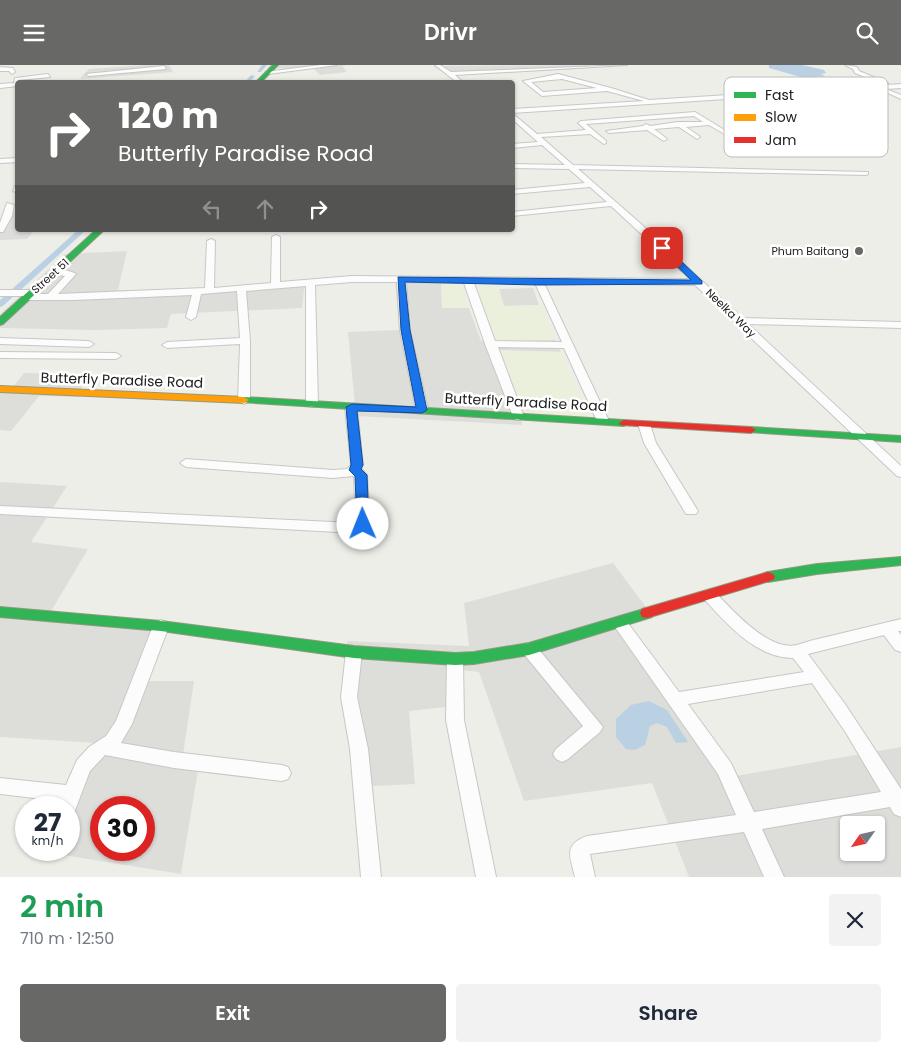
<!DOCTYPE html>
<meta charset="utf-8">
<style>
:root{--surface:#fff;--page:#f2f2f3;--text:#1f2937;--muted:#747a83;--accent:#686866}
body{margin:0;font-family:Poppins,sans-serif;background:var(--page);color:var(--text);height:100vh;display:flex;flex-direction:column;font-size:19px;white-space:nowrap}
*{box-sizing:border-box;margin:0}
p{font-size:16px;color:var(--muted)}
.icon{flex:none;width:28px;height:28px;fill:none;stroke:currentColor;stroke-width:2;stroke-linecap:round;stroke-linejoin:round}
.map{position:relative;height:812px;overflow:hidden}
.panel{display:flex;flex-direction:column;background:var(--surface);flex:1}
.panel>*{flex:none}
.guide{position:absolute;left:15px;top:15px;width:500px;height:152px;border-radius:5px;box-shadow:0 1px 4px #0004;background:#686866;color:#fff;overflow:hidden}
.needle{width:32px;rotate:236deg}
.controls{position:absolute;left:840px;top:751px;display:grid;gap:10px}
.controls a{display:grid;place-items:center;width:45px;height:45px;border-radius:5px;background:var(--surface);box-shadow:0 1px 4px #0004;font-size:25px}
.speed{position:absolute;left:15px;top:731px;display:flex;gap:10px;font-size:25px;font-weight:700;text-align:center}
.speed>*{display:grid;place-content:center;width:65px;height:65px;border-radius:50%;background:var(--surface);box-shadow:0 1px 4px #0004;line-height:1}
.speed small{font-size:12px;font-weight:400}
.speed .limit{border:8px solid #d22;background:#fff;color:#111}
.pin{position:absolute;display:grid;place-items:center;width:42px;height:42px;color:#fff;margin:-21px;border-radius:10px;box-shadow:0 2px 8px #0006}
.me{position:absolute;width:55px;margin:-28px;rotate:359deg;stroke-linejoin:round;filter:drop-shadow(0 0 4px #0008)}
.turn{display:flex;align-items:center;gap:18px;height:105px;padding:0 20px;font-size:22px}
.turn .icon{width:65px;height:65px;stroke-width:2.5}
.turn b{display:block;font-size:35px;line-height:42px}
.lanes{display:flex;align-items:center;height:48px;padding:0 20px;background:#0003;justify-content:center;gap:25px;direction:ltr}
.lanes .off{opacity:.35}
.round{display:grid;place-items:center;flex:none;width:52px;height:52px;border-radius:5px;background:var(--page)}
.summary{display:flex;align-items:center;justify-content:space-between;height:85px;padding:0 20px}
h1{font-size:30px;font-weight:600;line-height:38px;color:#1e9e55}
.action{display:flex;gap:10px;margin-top:auto;padding:10px 20px}
.action a{flex:1;height:58px;border-radius:5px;background:var(--accent);color:#fff;font-size:20px;font-weight:600;line-height:58px;text-align:center}
.action a+a{background:var(--page);color:var(--text)}
header{display:flex;justify-content:space-between;align-items:center;height:65px;padding:0 20px;background:var(--accent);color:#fff;font-size:22px;font-weight:600}
.map>svg:first-child{display:block}
</style>
<header><svg class="icon" aria-label="menu" viewBox="0 0 24 24"><path d="M4 6h16M4 12h16M4 18h16"/></svg>Drivr<svg class="icon" aria-label="search" viewBox="0 0 24 24"><circle cx="10" cy="10" r="6"/><path d="M15 15l6 6"/></svg></header>
<div class="map">
<svg width="901" height="812" viewBox="0 0 901 812">
<rect width="100%" height="100%" fill="#eeeee9"/>
<g fill="#ddddda" fill-rule="evenodd">
<path d="M145,0H169L173,7L81,14V12L89,4Z"/>
<path d="M270,0H348L342,1L347,7L320,10L314,4L267,3Z"/>
<path d="M590,0L593,3L449,11L433,1Z"/>
<path d="M12,147H17L18,165H75L34,166L27,174L0,175V161Z"/>
<path d="M127,186L118,225H169L231,222L305,215L302,243L171,249L167,263L95,265L0,263V249L65,189Z"/>
<path d="M395,214H435L441,219L442,243H469L481,276L555,275L561,287L493,285L520,349L522,360L356,351L348,267L399,265Z"/>
<path d="M533,223L539,240L504,241L499,224Z"/>
<path d="M24,308L85,309L79,332L39,331L11,366L0,365V321H14Z"/>
<path d="M0,417L67,421L31,477L88,484L50,548L160,560L140,616H194L183,690L200,693L181,809L57,789L59,785H69V756L96,678L0,672ZM101,742H144V785H101Z"/>
<path d="M613,498L652,550L626,558L730,712L901,682V812H689L652,718L524,736L479,607L453,604L454,641L409,646L415,719L354,722L347,576L469,581L464,538ZM849,760H876V788H849Z"/>
</g>
<g fill="#eaf0db">
<path d="M441,219L461,220L469,243H442Z"/>
<path d="M469,221H498L504,241L541,240L555,275L490,276Z"/>
<path d="M493,285L561,287L589,353L520,349Z"/>
</g>
<g fill="#bad0e3">
<path d="M769,0H802L824,5L826,8L821,9L825,11L804,13L769,3Z"/>
<path d="M649,636L667,645L688,677L676,678L667,662L657,658L650,661L645,680L635,685L626,684L616,672V654L631,640Z"/>
</g>
<g fill="none" stroke-linecap="round" stroke-linejoin="round">
<g fill="#bad0e3" fill-rule="evenodd">
<path d="M262,0H267L261,7H257Z"/>
<path d="M251,10L255,11L249,18H244Z"/>
<path d="M78,165H86L3,241L0,242V235Z"/>
</g>
<g stroke="#c7c7c5" stroke-width="2">
<g id="street">
<path d="M321,0H337L268,9L265,7Z"/>
<path d="M435,0H440L451,7L627,0L455,10L464,18H458Z"/>
<path d="M845,0L857,2L859,6L888,18L887,20L901,19V23L886,24L901,30V34L879,24L512,48V44L644,36L607,26L542,31L523,16L558,9L611,23L649,35L885,20L855,8L853,4ZM562,14L597,23L543,27L531,17Z"/>
<path d="M164,1L166,4L89,11L86,9Z"/>
<path d="M0,2L13,3L15,7L12,9L9,6H0Z"/>
<path d="M48,9L50,12L19,15L18,21L0,23V19L14,18L15,13Z"/>
<path d="M695,47L731,69L726,70L709,60L686,62L699,71L700,72L697,74L679,62L654,64L666,73L667,74L664,76L647,65L609,68L606,66L643,61L646,59L650,61L678,57H703L694,51L586,59L606,76V78L604,79L590,69L541,72L573,100L868,107V109L866,110L578,104L640,158L742,253L901,257V263L748,259L901,401V412L897,411L695,220L544,218L609,356L603,359L597,356L564,283L498,282L524,352L518,355L514,354L485,279L464,218L406,217L410,265L428,345L422,348L416,345L400,265L397,217H352L315,220L318,339L312,342L306,339V221L246,226L250,276V336L244,339L238,336L240,279L167,283L162,280L167,277L240,273L237,226L201,229L196,252L191,255L186,252L192,230L74,235H27L24,234L23,231H0V225H30L33,226L34,229H48L65,211L51,209V205C58,204 71,205 76,209L58,229L205,223L207,176L211,174L215,176L214,223L271,218L272,172L276,170L280,172V217L352,211L690,214L611,141L512,151V147L607,137L590,122L512,129V125L585,118L569,104L512,103V99L565,100L542,80L512,83V79L538,77L512,54V48L537,69L586,65L578,58L581,56ZM474,218H535L562,277L495,276Z"/>
<path d="M18,93V97L0,98V94Z"/>
<path d="M15,121H18V128L13,126Z"/>
<path d="M7,138L14,140L12,151L3,167H0V158Z"/>
<path d="M0,273L89,276L94,279L89,282L0,279Z"/>
<path d="M0,287L116,288L121,291L116,294L0,293Z"/>
<path d="M351,339L357,342L363,400L361,403L367,410L370,459L362,466L357,468L0,449V441L354,458L356,457L354,411L333,413L186,402L180,398L186,394L333,405L347,404L351,400L345,342Z"/>
<path d="M644,356L650,359L656,378L698,446L696,449H686L644,378L638,359Z"/>
<path d="M709,525L714,526C731,544 759,575 784,580C796,583 806,576 818,574C846,567 873,561 901,554V566H898L901,570V587L895,585L884,570L808,589L845,639L901,724V752L894,749L890,742L762,764L784,812H764L744,767L590,789L595,812H575C570,791 563,780 587,771L736,750L718,709L615,562L612,558L615,554L620,552L625,554L679,627L804,607L793,593C756,593 727,559 704,534L702,530L704,526ZM812,618L846,668L881,727L754,747L731,698L688,639Z"/>
<path d="M161,555L166,557L169,561L132,659L121,678L174,687L282,700L288,702L291,708L288,714L282,716L174,703L105,690L90,706L74,748L69,750V742H58L60,736L0,729V713L66,720L77,695L89,682L106,671L116,656L153,561L156,557Z"/>
<path d="M529,578L535,580L603,662L600,667L568,694L562,697L556,694L553,689L556,684L583,661L523,588L521,584L523,580Z"/>
<path d="M354,581L360,583L362,587L357,632L368,684L381,812H361L350,684L341,632L346,587L348,583Z"/>
<path d="M455,588L461,590L463,594L464,655L496,812H476L446,655L447,594L449,590Z"/>
</g>
</g>
<g stroke="#919a7f" stroke-width="2">
<g id="fast">
<path d="M273,0H278L260,18H255Z"/>
<path d="M96,165H104L3,259L0,260V252Z"/>
<path d="M244,332L624,355L629,358L624,361L240,337L239,335Z"/>
<path d="M751,362L901,371V377L747,367L746,365Z"/>
<path d="M901,492V500L817,509L768,517L763,515L761,512L763,509L768,507L817,499Z"/>
<path d="M0,542L161,556L354,581L455,588L474,587L529,578L647,543L652,544L654,548L652,552L529,590L474,599L455,600L354,593L161,566L0,552Z"/>
</g>
</g>
<g stroke="#919a7f" stroke-width="2">
<path id="slow" d="M0,321L244,332L249,335L244,338L0,327Z"/>
</g>
<g stroke="#919a7f" stroke-width="2">
<g id="jam">
<path d="M624,355L751,362L756,365L751,368L620,360L619,358Z"/>
<path d="M768,507L773,509L775,512L773,515L647,553L642,552L640,548L642,544Z"/>
</g>
</g>
<use href="#street" fill="#fcfcfc" fill-rule="evenodd"/>
<use href="#fast" fill="#30b455" fill-rule="evenodd"/>
<use href="#slow" fill="#ff9f0a" fill-rule="evenodd"/>
<use href="#jam" fill="#e5322d" fill-rule="evenodd"/>
</g>
<path fill="#1a73e8" stroke="#114b97" d="M659,181H665L702,216V219L539,220L405,217L410,265L427,345L422,348L357,346L363,400L361,404L367,410L369,459L368,462H359L357,459L355,411L349,405L351,400L346,342L352,339L416,342L401,265L398,212L691,215L659,184Z"/>
<circle fill="#686866" stroke="#fff" stroke-width="2" cx="859" cy="186" r="5"/>
<g text-anchor="middle" stroke-width="5" stroke-linejoin="round" paint-order="stroke">
<g font-size="11" fill="#202020" stroke="#fff" text-anchor="end">
<text x="849" y="190">Phum Baitang</text>
</g>
<g font-size="11" fill="#202020" stroke="#fff">
<text transform="translate(50 211) rotate(-42)" y="4">Street 51</text>
<text transform="translate(731 248) rotate(44)" y="4">Neelka Way</text>
</g>
<g font-size="14" fill="#202020" stroke="#fff">
<text transform="translate(122 315) rotate(2)" y="5">Butterfly Paradise Road</text>
<text transform="translate(526 337) rotate(3)" y="5">Butterfly Paradise Road</text>
</g>
</g>
<rect x="724" y="12" width="164" height="80" rx="8" fill="#fff" stroke="#bcbcbc" stroke-width="1"/>
<rect x="734" y="27" width="22" height="6" fill="#30b455"/>
<rect x="734" y="49" width="22" height="7" fill="#ff9f0a"/>
<rect x="734" y="72" width="22" height="6" fill="#e5322d"/>
<g font-size="14" fill="#202020">
<text x="765" y="35">Fast</text>
<text x="765" y="57">Slow</text>
<text x="765" y="80">Jam</text>
</g>
</svg>
<div class="controls">
<a><svg class="needle" viewBox="-14 -14 28 28"><path d="M0-13l5 13h-10z" fill="#e53935"/><path d="M0 13l5-13h-10z" fill="#747a83"/></svg></a>
</div>
<div class="speed"><div>27<small>km/h</small></div><div class="limit">30</div></div>
<div class="pin" style="left:662px;top:183px;background:#d93025"><svg class="icon" aria-label="arrive" viewBox="0 0 24 24"><path d="M6 21V4h12l-3 4 3 4H6"/></svg></div>
<svg class="me" style="left:363px;top:459px" viewBox="-20 -20 40 40"><circle r="19" fill="#fff"/><path d="M0-13L10 11 0 6-10 11z" fill="#1a73e8"/></svg>
<div class="guide">
<div class="turn"><svg class="icon" aria-label="right" viewBox="0 0 24 24"><path d="M7 20v-9h11M14 6l5 5-5 5"/></svg><div><b>120 m</b>Butterfly Paradise Road</div></div>
<div class="lanes"><svg class="icon off" aria-label="left" viewBox="0 0 24 24"><path d="M17 20v-9H6M10 6l-5 5 5 5"/></svg><svg class="icon off" aria-label="ahead" viewBox="0 0 24 24"><path d="M12 20V5M6 11l6-6 6 6"/></svg><svg class="icon" aria-label="right" viewBox="0 0 24 24"><path d="M7 20v-9h11M14 6l5 5-5 5"/></svg></div>
</div>
</div>
<section class="panel">
<div class="summary"><div><h1>2 min</h1><p>710 m · 12:50</p></div><a class="round"><svg class="icon" aria-label="close" viewBox="0 0 24 24"><path d="M6 6l12 12M18 6L6 18"/></svg></a></div>
<div class="action"><a>Exit</a><a>Share</a></div>
</section>
